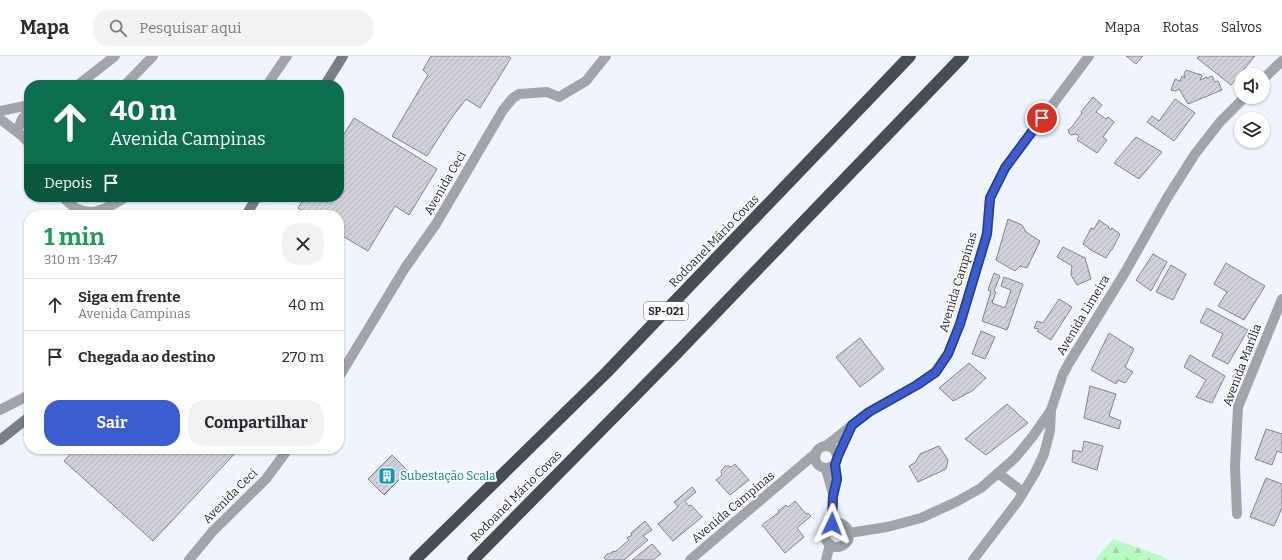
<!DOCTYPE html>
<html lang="pt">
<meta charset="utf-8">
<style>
:root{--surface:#fff;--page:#f2f2f3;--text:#2b2b33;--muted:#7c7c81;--line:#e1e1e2;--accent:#3c5dcf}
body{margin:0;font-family:Bitter,serif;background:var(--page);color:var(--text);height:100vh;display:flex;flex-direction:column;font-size:15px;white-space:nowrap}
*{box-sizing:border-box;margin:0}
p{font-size:13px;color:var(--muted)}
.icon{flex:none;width:22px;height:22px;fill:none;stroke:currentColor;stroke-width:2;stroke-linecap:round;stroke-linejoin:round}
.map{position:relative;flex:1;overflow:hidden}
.side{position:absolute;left:24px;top:154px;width:320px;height:244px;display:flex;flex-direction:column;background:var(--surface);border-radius:16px;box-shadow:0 1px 3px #0004}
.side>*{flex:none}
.banner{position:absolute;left:24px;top:24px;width:320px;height:122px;border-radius:16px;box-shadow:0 1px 3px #0004;background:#0b6e4f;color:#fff;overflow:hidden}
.tools{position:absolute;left:1234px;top:12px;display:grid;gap:8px}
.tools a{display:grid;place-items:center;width:36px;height:36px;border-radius:50%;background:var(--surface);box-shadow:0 1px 3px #0004;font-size:20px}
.pin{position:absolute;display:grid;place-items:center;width:34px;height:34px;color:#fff;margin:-17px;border:2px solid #fff;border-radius:50%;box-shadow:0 1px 4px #0007}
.me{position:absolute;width:44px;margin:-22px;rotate:2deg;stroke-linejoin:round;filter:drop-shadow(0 0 3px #0008)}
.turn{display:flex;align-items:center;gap:14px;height:84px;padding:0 20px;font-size:18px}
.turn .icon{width:52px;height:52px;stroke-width:2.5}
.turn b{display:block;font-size:28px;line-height:34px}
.then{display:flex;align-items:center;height:38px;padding:0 20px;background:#0003;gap:8px;font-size:15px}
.round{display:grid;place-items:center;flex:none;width:42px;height:42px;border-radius:16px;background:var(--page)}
.head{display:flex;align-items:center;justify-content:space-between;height:68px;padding:0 20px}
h1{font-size:24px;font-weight:700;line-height:30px;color:#1e9e55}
.action{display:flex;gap:8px;margin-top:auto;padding:8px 20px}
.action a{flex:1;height:46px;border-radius:16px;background:var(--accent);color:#fff;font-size:16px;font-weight:700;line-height:46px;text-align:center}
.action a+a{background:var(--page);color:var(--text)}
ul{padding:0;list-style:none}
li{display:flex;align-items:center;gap:12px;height:52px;padding:0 20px;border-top:1px solid var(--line)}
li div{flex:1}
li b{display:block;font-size:15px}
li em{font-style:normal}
header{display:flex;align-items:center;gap:24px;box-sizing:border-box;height:56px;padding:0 20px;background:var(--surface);border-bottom:1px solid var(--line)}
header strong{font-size:19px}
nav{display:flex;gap:22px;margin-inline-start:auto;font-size:14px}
.search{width:280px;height:36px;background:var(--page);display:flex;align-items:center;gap:10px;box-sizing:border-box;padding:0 14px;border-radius:16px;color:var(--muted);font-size:15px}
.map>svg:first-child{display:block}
</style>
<header>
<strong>Mapa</strong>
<div class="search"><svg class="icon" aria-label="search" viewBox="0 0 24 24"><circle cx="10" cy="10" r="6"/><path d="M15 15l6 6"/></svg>Pesquisar aqui</div>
<nav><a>Mapa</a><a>Rotas</a><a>Salvos</a></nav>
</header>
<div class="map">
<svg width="1282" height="504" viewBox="0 0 1282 504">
<defs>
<pattern id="forest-firs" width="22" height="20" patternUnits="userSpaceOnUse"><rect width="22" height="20" fill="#b9f9c4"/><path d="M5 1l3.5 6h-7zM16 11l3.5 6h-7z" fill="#9fd5a9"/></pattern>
<pattern id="building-hatch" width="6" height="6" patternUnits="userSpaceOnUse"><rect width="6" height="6" fill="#d1d1dc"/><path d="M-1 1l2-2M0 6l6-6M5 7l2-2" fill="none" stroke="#b3b3bd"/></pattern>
</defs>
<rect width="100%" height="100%" fill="#eff4ff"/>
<path fill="url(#forest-firs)" d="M1113,483L1159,499L1169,504H1095Z"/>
<g fill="url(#building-hatch)" stroke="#84838e">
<path d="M431,0H508L511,2L480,52L466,43L450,64L427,100L392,80L428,19L423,14Z"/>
<path d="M1126,0H1143L1136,8Z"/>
<path d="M1199,0H1255L1231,29L1197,2Z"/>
<path d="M1186,14L1198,18H1200L1202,20L1200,24L1205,22L1206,21L1208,22L1212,20L1215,26L1218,25L1222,34L1188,48L1179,33L1176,35L1171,34L1175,23L1180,25L1182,20L1185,22L1184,18Z"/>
<path d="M1093,41L1102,49L1096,56L1106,63L1108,61L1114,66L1103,81L1107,84L1097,97L1077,84L1079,80L1076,78L1071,79L1069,77L1068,74L1072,71L1082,57L1081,56Z"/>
<path d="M1175,43L1195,57L1174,85L1147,66L1152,60L1159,65Z"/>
<path d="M354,62L437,113L409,159L395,150L368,195L339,178V159H309L298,152L305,141H339V86Z"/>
<path d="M1136,81L1162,96L1139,123L1114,107Z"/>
<path d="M1008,163L1022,169L1026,176L1040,185L1027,212L1020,210L1015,215L996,204Z"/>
<path d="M1099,164L1109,171L1108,172L1111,174L1112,172L1120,178L1112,194H1111L1106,202L1089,193V192L1083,188L1091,172L1094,173Z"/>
<path d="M1063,191L1085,202L1091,223L1077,229L1071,219L1072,210L1057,201Z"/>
<path d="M1153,198L1167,206L1151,235L1136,224Z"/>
<path d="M1226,207L1265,230L1244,264L1218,250L1227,236L1214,228Z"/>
<path d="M1171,209L1186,218L1173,244L1156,236Z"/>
<path d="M994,217L1000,220L994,235L996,236L992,247L1005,252L1011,234L1001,230L1004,221L1023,228L1007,274L982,265L991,235L988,234Z"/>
<path d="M1059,243L1072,251L1051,284L1037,275L1039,273L1034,272L1037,265L1043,267Z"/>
<path d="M1207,252L1248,274L1228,308L1212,300L1223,278L1200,266Z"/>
<path d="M981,275L995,281L985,303L972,298Z"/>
<path d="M1109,277L1134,293L1125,311L1133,316L1125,327L1118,324L1116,328L1091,314Z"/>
<path d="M860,282L884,313L860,331L836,301Z"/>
<path d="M1190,299L1225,320L1212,347L1196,341L1206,324L1184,311Z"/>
<path d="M969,307L986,322L972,335L953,345L939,332Z"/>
<path d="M1090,330L1116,338L1109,360L1121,365L1119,373L1084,362Z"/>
<path d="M1007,348L1028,367L986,399L965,383Z"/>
<path d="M1266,373L1282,378V397L1277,395L1272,409L1255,403Z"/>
<path d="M1084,385L1103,390L1097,414L1072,406L1073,394L1082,396Z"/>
<path d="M939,390L948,404L946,413L918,426L909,410L915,407L920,398Z"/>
<path d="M75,393H239L153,485L64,405Z"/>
<path d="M392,399L408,415L384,439L368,423Z"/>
<path d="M735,408L749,424L730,439L716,424L722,419L721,415L725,410H729L731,411Z"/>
<path d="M1266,422L1282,428V452L1274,470L1250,461Z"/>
<path d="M692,431L696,436L685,445L689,450L691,449L702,461L673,485L658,468L678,451L674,446Z"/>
<path d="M795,445L806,458L808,457L811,460L797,472L804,481L785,497L762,469L779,456L778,455L786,449L788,451Z"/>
<path d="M645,465L652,474L643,480L648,484L624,504H606L604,502L608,497L609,498L614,495L615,496L629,484L627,482L632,479L631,477Z"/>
<path d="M652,488L661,498L653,504H632Z"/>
</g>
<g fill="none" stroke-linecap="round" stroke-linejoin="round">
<g stroke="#a1a4a8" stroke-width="10">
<path d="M1263,23L1282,5"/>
<path d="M78,29L115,0"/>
<path d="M125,29L153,0"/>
<path d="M267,29L287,0"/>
<path d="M0,55L29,49"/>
<path d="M0,63L21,79L29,87"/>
<path d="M17,75L22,63L29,55"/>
<path d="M63,141C84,165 102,156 126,141"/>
<path d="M339,321L405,212L436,168L503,54L513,42L519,38L547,36L559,41L586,25L606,0"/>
<path d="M0,354L29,339"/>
<circle cx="826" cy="401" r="11"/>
<path d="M826,390L869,356L917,329L935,316L948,298L960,268L987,178L990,142L1005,112L1089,0"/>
<path d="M837,400L851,372"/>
<path d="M826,413L833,438"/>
<path d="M998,417L1023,436"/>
<path d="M1237,458L1235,410L1238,351L1282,243"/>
<circle cx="837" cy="479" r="12"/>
<path d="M832,468L833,440L837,423L835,409"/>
<path d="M849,477L887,471L921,462L956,446L981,432L1015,402L1033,380L1051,354"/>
<path d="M189,504L213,475L266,423L288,393"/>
<path d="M690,504L816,397"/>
<path d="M826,504L830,488"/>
<path d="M973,504L1018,445L1035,417L1044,398L1050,375L1051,354L1063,318L1069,307L1124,218L1167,142L1195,98L1220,66L1245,41"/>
</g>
<g stroke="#797e84" stroke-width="10">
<path d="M325,29L343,0"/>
<path d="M246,159L257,141"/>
<path d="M0,384L29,361"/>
</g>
<g stroke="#464d54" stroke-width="12">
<path d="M415,504L606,317L910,0"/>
<path d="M473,504L676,298L963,0"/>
</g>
</g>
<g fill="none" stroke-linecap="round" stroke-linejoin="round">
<g stroke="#273c87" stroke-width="10">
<path id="route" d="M832,468L833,440L837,423L835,409L838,400L852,369L869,356L917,329L936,316L948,298L960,268L987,178L990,142L1005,112L1042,62"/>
</g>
<use href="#route" stroke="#3c5dcf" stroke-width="7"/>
</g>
<defs>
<g id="building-square" transform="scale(0.9)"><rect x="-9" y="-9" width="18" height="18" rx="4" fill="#0f9aa8" stroke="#fff"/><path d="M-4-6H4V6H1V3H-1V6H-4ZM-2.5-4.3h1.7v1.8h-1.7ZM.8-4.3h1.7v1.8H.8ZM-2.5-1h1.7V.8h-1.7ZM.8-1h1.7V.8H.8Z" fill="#fff"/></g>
</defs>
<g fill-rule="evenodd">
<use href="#building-square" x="387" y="420"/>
</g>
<g text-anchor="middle" stroke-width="3.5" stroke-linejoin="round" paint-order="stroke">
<rect fill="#fff" stroke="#66686b" stroke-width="1" x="644" y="246" width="44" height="18" rx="3"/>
<g font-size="11" font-weight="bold" fill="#25272b">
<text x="666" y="259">SP-021</text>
</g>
<g font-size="12" fill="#25272b" stroke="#fff">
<text transform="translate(445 127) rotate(-60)" y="4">Avenida Ceci</text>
<text transform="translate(714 185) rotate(-46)" y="4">Rodoanel Mário Covas</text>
<text transform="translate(958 226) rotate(-73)" y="4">Avenida Campinas</text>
<text transform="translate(1083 259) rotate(-59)" y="4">Avenida Limeira</text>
<text transform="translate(1242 309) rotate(-69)" y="4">Avenida Marília</text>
<text transform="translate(230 440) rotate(-45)" y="4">Avenida Ceci</text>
<text transform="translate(516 440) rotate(-45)" y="4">Rodoanel Mário Covas</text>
<text transform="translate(733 451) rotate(-40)" y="4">Avenida Campinas</text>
</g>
<g font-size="12" fill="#0d838f" stroke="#fff" text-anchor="start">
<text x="400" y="424">Subestação Scala</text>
</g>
</g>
</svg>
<div class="tools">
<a><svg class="icon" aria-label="sound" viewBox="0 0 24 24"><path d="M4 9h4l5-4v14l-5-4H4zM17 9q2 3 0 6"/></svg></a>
<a><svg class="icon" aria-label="layers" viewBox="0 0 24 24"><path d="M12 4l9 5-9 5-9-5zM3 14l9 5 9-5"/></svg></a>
</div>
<div class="pin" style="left:1042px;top:62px;background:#d93025"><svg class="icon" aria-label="arrive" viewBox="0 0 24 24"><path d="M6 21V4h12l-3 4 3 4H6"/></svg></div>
<svg class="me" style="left:832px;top:468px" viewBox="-20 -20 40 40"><path d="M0-17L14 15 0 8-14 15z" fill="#3c5dcf" stroke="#fff" stroke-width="4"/></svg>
<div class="banner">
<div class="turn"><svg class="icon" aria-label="ahead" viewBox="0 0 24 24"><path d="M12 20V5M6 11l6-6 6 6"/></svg><div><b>40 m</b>Avenida Campinas</div></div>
<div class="then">Depois<svg class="icon" aria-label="arrive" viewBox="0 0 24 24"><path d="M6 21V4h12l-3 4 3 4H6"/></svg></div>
</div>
<section class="side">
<div class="head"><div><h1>1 min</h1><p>310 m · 13:47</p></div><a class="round"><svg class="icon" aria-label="close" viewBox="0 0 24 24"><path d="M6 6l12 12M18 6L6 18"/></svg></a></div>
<ul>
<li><svg class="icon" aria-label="ahead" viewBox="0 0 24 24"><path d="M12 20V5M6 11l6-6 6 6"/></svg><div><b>Siga em frente</b><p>Avenida Campinas</p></div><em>40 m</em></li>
<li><svg class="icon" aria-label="arrive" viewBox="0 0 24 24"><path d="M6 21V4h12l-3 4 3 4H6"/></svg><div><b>Chegada ao destino</b></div><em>270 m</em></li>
</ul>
<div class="action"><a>Sair</a><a>Compartilhar</a></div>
</section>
</div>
